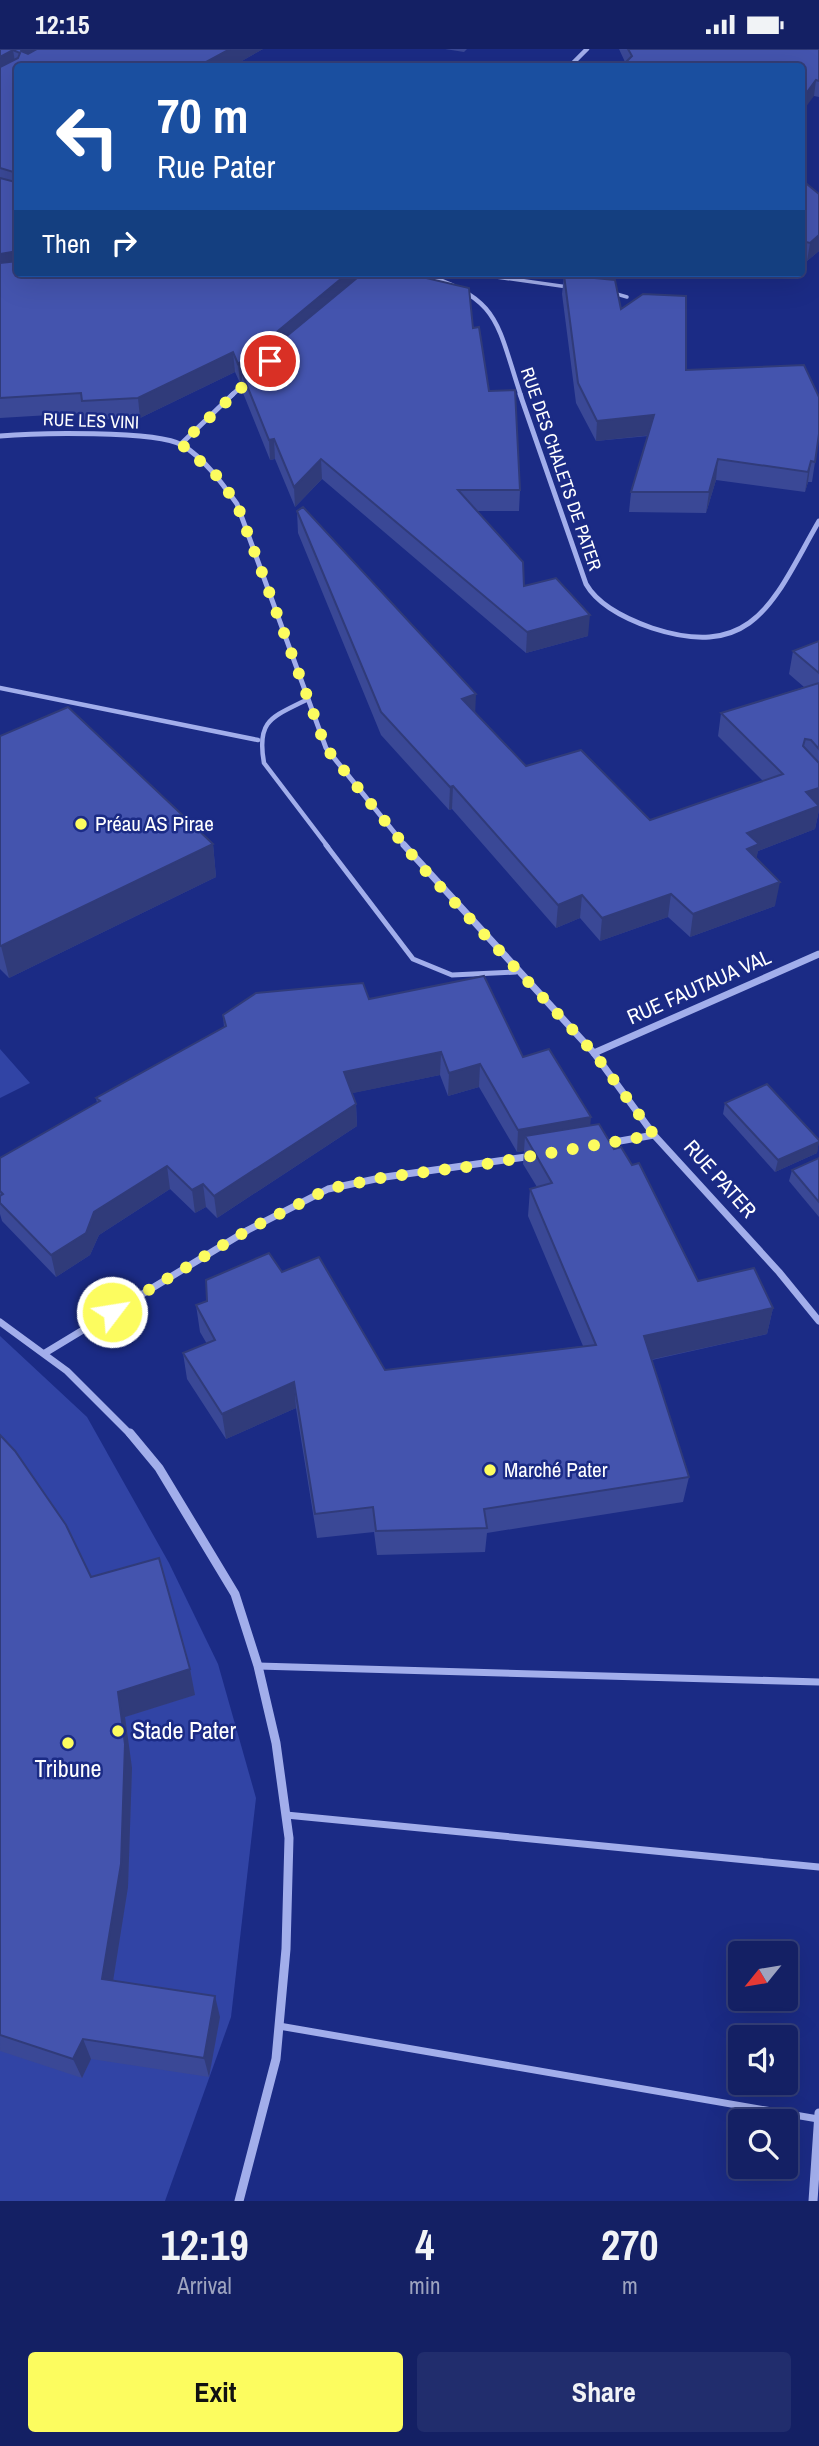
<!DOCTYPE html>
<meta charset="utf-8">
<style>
:root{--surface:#142064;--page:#212d6d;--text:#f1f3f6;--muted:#9da3bf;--line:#333e78;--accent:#fcfc5f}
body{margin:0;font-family:"Archivo Narrow",sans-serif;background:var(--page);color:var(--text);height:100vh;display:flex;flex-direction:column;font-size:26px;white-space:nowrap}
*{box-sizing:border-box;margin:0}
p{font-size:23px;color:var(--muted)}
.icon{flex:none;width:38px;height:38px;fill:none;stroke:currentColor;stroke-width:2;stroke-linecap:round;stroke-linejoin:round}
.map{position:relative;height:2152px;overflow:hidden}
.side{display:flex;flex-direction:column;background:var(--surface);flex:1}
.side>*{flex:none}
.top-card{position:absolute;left:14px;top:14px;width:791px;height:214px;border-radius:7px;box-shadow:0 7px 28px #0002,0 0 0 2px var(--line);background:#1a4fa0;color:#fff;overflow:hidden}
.needle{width:46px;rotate:240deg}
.controls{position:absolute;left:728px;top:1892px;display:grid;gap:14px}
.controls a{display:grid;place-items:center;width:70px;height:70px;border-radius:7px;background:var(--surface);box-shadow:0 7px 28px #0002,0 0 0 2px var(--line);font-size:35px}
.pin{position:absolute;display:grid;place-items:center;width:60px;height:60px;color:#fff;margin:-30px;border:4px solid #fff;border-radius:50%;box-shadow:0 2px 7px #0007}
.me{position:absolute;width:77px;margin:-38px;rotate:59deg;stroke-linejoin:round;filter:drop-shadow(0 0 5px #0008)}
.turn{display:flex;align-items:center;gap:24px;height:147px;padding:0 28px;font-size:32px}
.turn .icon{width:91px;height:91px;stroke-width:2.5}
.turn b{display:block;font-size:49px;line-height:60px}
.then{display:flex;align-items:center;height:66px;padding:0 28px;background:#0003;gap:14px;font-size:26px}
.eta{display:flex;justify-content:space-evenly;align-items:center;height:119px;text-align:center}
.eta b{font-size:42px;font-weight:800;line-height:49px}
.button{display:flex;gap:14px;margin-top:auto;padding:14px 28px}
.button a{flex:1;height:80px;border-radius:7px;background:var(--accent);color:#111;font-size:28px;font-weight:800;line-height:80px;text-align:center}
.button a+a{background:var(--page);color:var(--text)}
.status{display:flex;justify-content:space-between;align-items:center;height:49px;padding:0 35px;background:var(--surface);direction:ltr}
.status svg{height:19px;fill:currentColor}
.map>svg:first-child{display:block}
</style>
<div class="status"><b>12:15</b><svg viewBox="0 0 49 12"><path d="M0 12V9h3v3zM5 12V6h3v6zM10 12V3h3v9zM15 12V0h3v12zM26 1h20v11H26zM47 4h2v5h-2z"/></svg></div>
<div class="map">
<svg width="819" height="2152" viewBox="0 0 819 2152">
<rect width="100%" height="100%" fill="#1b2b85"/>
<g fill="#3144a5">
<path d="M0,1000L30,1034L0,1049Z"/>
<path d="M0,1287L87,1368L169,1514L218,1615L256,1749L231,1968L165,2152H0Z"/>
</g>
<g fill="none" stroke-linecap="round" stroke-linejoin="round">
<g stroke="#a2aeeb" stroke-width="3.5">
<path d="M468,224L568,238"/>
<path d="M613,244L627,248"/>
</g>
<g stroke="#a2aeeb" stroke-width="4.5">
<path d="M0,639L258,691"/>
<path d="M308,650C273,668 256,670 264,714L328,798"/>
</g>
<path stroke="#a2aeeb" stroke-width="5" d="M326,796L413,910L452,926L516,923"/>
<g stroke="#a2aeeb" stroke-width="7">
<path d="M258,1617L819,1633"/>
<path d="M286,1766L819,1818"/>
<path d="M279,1977L818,2070"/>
</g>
<g stroke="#a2aeeb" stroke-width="4.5">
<path d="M569,18L587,0"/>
<path d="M418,224C501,249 496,272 521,347"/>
<path d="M231,347L249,330"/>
</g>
<g stroke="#a2aeeb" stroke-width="5">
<path d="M520,345L586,535C599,558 629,571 652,579C756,613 775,548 819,472"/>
<path d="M0,387C33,384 157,381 182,396C205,410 222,434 237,455L326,699L406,798"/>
<path d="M181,395L233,345"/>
</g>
<g stroke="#a2aeeb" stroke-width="7">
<path d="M404,796L594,1004L654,1086L779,1223L819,1272"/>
<path d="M594,1004L819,905"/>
<path d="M603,1095L654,1086"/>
<path d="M0,1273L67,1322L131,1386"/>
<path d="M45,1304L248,1181L328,1140L385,1128L533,1107"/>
</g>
<g stroke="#a2aeeb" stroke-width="9">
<path d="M130,1384L159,1419L235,1545L258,1617L276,1694L289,1789L286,1900L276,2010L239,2152"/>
<path d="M813,2152L819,2064"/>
</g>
</g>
<g fill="#3a4896">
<path d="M0,0H263L231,18H18V224L361,226L473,279L489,342L520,441L519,462H477L524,537L588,587L526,604L322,430L295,458L275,410L270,411L243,344L242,332L240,334L235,323L140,369L84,371L83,364L0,369Z"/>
<path d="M445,0H467L464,3Z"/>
<path d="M619,0H819V48L814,47L802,18H621L625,13Z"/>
<path d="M802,131L819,145V202L807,212L802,211Z"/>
<path d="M564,226L621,260L686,321L815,413L812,433H808L805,443L716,431L706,464L629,463L631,443L648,387L596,392L576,354L562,245Z"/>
<path d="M297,462L475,664L526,717L650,771L763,732L718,687L721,664L804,638L789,625L793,602L819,592V761L815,780L758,802L756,809L775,857L690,888L668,868L600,892L580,869L556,879L452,760L449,761L381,686L298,484Z"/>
<path d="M0,687L213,795L216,828L9,929L0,920Z"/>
<path d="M369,950L523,1008L590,1076L698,1232L773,1259L767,1285L652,1311L689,1428L683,1453L487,1484L485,1503L377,1506L374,1483L317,1489L296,1359L226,1390L187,1330L183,1304L207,1295L200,1283L196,1256L282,1223L385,1321L583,1297L528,1167L530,1140L537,1138L523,1115L524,1102L517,1103L479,1038L448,1047L440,1026L352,1044L356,1055L357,1077L217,1169L206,1158L195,1164L170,1140L99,1186L90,1206L56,1228L2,1172L0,1165V1109L97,1054L96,1049L224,978L223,966Z"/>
<path d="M725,1054L819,1091L817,1104L775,1123L723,1065Z"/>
<path d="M819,1109V1168L789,1132L792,1121Z"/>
<path d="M91,1528L190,1620L195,1646L125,1668L132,1719L128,1838L113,1932L220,1968L209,2028L91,2010L82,2029L0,2002L1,1706Z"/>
</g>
<g fill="#303b7a">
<path d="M22,0H50L26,14L21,2Z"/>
<path d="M230,0H263L231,18H197Z"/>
<path d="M13,1L16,19L0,27V8Z"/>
<path d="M816,31L814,47L802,63V50Z"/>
<path d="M819,186V202L807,212L810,194Z"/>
<path d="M18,202V222L0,224V205Z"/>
<path d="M348,224H361V233L242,324V332L240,334L238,315Z"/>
<path d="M233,303L235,323L140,369L138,349Z"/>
<path d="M654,366L652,386L596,392L597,372Z"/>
<path d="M274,390L275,410L270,411L269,391Z"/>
<path d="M321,410L322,430L295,458L294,438Z"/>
<path d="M718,410L716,431L706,464L709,443Z"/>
<path d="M811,412L808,433L805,443L808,423Z"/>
<path d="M590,566L588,587L526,604L527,583Z"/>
<path d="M476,645L475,668L462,650Z"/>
<path d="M453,737L452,760L449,761L450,738Z"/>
<path d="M819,739V761L815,780L758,802L755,818L743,823L747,784L806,743Z"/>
<path d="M213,795L216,828L9,929L1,897Z"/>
<path d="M780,833L775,857L690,888L693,865Z"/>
<path d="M671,845L668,868L600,892L602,869Z"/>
<path d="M582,846L580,869L556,879L558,856Z"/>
<path d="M441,1003L440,1026L344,1046V1023Z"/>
<path d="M480,1015L479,1038L448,1047L449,1024Z"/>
<path d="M356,1055L357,1077L217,1169L214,1147Z"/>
<path d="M591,1068L589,1091L525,1087L524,1102L517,1103L518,1081Z"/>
<path d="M819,1093L817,1104L775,1123L778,1111Z"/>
<path d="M167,1117L170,1140L99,1186L90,1206L56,1228L51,1206L94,1163Z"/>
<path d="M203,1135L206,1158L195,1164L192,1141Z"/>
<path d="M773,1259L767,1285L640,1313L644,1287Z"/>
<path d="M294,1333L296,1359L226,1390L222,1365Z"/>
<path d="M190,1620L195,1646L125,1668L132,1719L128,1838L110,1951L102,1930L118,1643Z"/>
<path d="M215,1947L220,1968L209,2028L204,2009Z"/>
<path d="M83,1990L91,2010L82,2029L73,2010Z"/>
</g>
<g fill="#4454ae" stroke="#303b7a" stroke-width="2">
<path d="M0,0H22L21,2L28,5L37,0H230L197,18H18V126L17,124L0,119V18L18,9L20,4L13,1L0,8Z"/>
<path d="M628,0H819V32L816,31L802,50V18H672L669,15L668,18H621L632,7Z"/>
<path d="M0,129L15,133L18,132V202L0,205Z"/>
<path d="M802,131L819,145V186L810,194L802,192Z"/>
<path d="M18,212V224H348L238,315L233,303L138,349L82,352L81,344L0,349V214Z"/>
<path d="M363,224H405L469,239L473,279L479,278L489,342L515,341L520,441H458L523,513L524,537L556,529L590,566L527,583L321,410L294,438L274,390L269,391L242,324Z"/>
<path d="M564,226L615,231L621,260L643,245L686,247V321L804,316L819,348V385L815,413L811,412L808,423L718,410L709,443H631L654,366L597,372L578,334Z"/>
<path d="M303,458L476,645L462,650L526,717L581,701L650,771L783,725L721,664L819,634V700L811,691L805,690L803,697L819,714V739L806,743L819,757L747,784L759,795L747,800L780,833L693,865L671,845L602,869L582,846L558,856L453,737L450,738L381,663L297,462Z"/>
<path d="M819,592V624L793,602Z"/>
<path d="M68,658L213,795L1,897L0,896V687Z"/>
<path d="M484,927L523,1008L549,1000L591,1068L518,1081L480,1015L449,1024L441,1003L344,1023L356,1055L214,1147L203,1135L192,1141L167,1117L94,1163L86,1184L51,1206L0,1154V1147L3,1145L0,1142V1109L100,1052L96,1049L226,977L223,966L256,944L363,934L369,950Z"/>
<path d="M767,1035L819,1091V1093L778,1111L725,1054Z"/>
<path d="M599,1075L614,1100L621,1098L632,1116L639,1114L698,1232L754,1219L773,1259L644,1287L689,1428L484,1460L487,1479L376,1482L373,1458L315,1465L294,1333L222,1365L183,1304L215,1291L196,1256L207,1252L206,1231L269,1204L282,1223L319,1208L385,1321L596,1296L530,1140L552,1134L525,1087Z"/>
<path d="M819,1109V1153L792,1121Z"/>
<path d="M0,1386L15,1402L66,1476L91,1528L159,1509L190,1620L118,1643L125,1695L121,1815L102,1930L215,1947L204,2009L83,1990L73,2010L0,1986Z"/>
</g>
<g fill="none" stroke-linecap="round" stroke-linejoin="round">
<path stroke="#fcfc5f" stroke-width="12" stroke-dasharray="0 21.6" d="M112,1263L248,1181L328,1140L385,1128L474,1117L654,1086L594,1004L421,817L326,699L237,455L217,427L181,395L270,312"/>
</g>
<g fill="#fcfc5f" stroke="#1b2b85" stroke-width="2.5">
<circle cx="81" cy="775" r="7"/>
<circle cx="490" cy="1421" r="7"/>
<circle cx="118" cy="1682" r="7"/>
<circle cx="68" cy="1694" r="7"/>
</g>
<g text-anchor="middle" stroke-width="5" stroke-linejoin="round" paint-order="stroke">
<g font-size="18" fill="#fff" stroke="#1b2b85">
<text transform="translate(91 372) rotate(2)" y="6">RUE LES VINI</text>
<text transform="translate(561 420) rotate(71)" y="6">RUE DES CHALETS DE PATER</text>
</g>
<g font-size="21" fill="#fff" stroke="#1b2b85" text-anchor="start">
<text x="95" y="782">Préau AS Pirae</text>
<text x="504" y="1428">Marché Pater</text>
</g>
<g font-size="21" fill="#fff" stroke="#1b2b85">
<text transform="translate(699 938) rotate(-24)" y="7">RUE FAUTAUA VAL</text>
<text transform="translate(720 1130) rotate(48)" y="7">RUE PATER</text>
</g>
<g font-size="24" fill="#fff" stroke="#1b2b85" text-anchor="start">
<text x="132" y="1690">Stade Pater</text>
<text x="68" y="1728" text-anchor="middle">Tribune</text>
</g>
</g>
</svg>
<div class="controls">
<a><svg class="needle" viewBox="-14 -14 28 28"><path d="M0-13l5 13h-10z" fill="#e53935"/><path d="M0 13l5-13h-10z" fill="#9da3bf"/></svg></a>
<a><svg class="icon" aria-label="sound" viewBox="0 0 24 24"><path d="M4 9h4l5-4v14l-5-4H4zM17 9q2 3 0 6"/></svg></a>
<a><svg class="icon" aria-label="search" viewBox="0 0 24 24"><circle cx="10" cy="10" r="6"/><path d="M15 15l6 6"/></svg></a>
</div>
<div class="pin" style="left:270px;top:312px;background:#d93025"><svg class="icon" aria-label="arrive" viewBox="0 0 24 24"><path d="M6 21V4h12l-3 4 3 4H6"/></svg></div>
<svg class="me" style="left:112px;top:1263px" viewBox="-20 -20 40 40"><circle r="17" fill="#fcfc5f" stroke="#fff" stroke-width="3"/><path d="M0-11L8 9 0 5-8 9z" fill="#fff"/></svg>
<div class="top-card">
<div class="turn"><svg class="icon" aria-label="left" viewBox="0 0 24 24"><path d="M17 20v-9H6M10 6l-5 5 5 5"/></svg><div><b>70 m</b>Rue Pater</div></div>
<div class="then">Then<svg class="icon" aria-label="right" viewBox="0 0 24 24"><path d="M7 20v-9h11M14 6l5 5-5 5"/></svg></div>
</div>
</div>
<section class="side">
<div class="eta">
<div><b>12:19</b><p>Arrival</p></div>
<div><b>4</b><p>min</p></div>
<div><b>270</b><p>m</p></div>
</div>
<div class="button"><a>Exit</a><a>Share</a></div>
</section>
